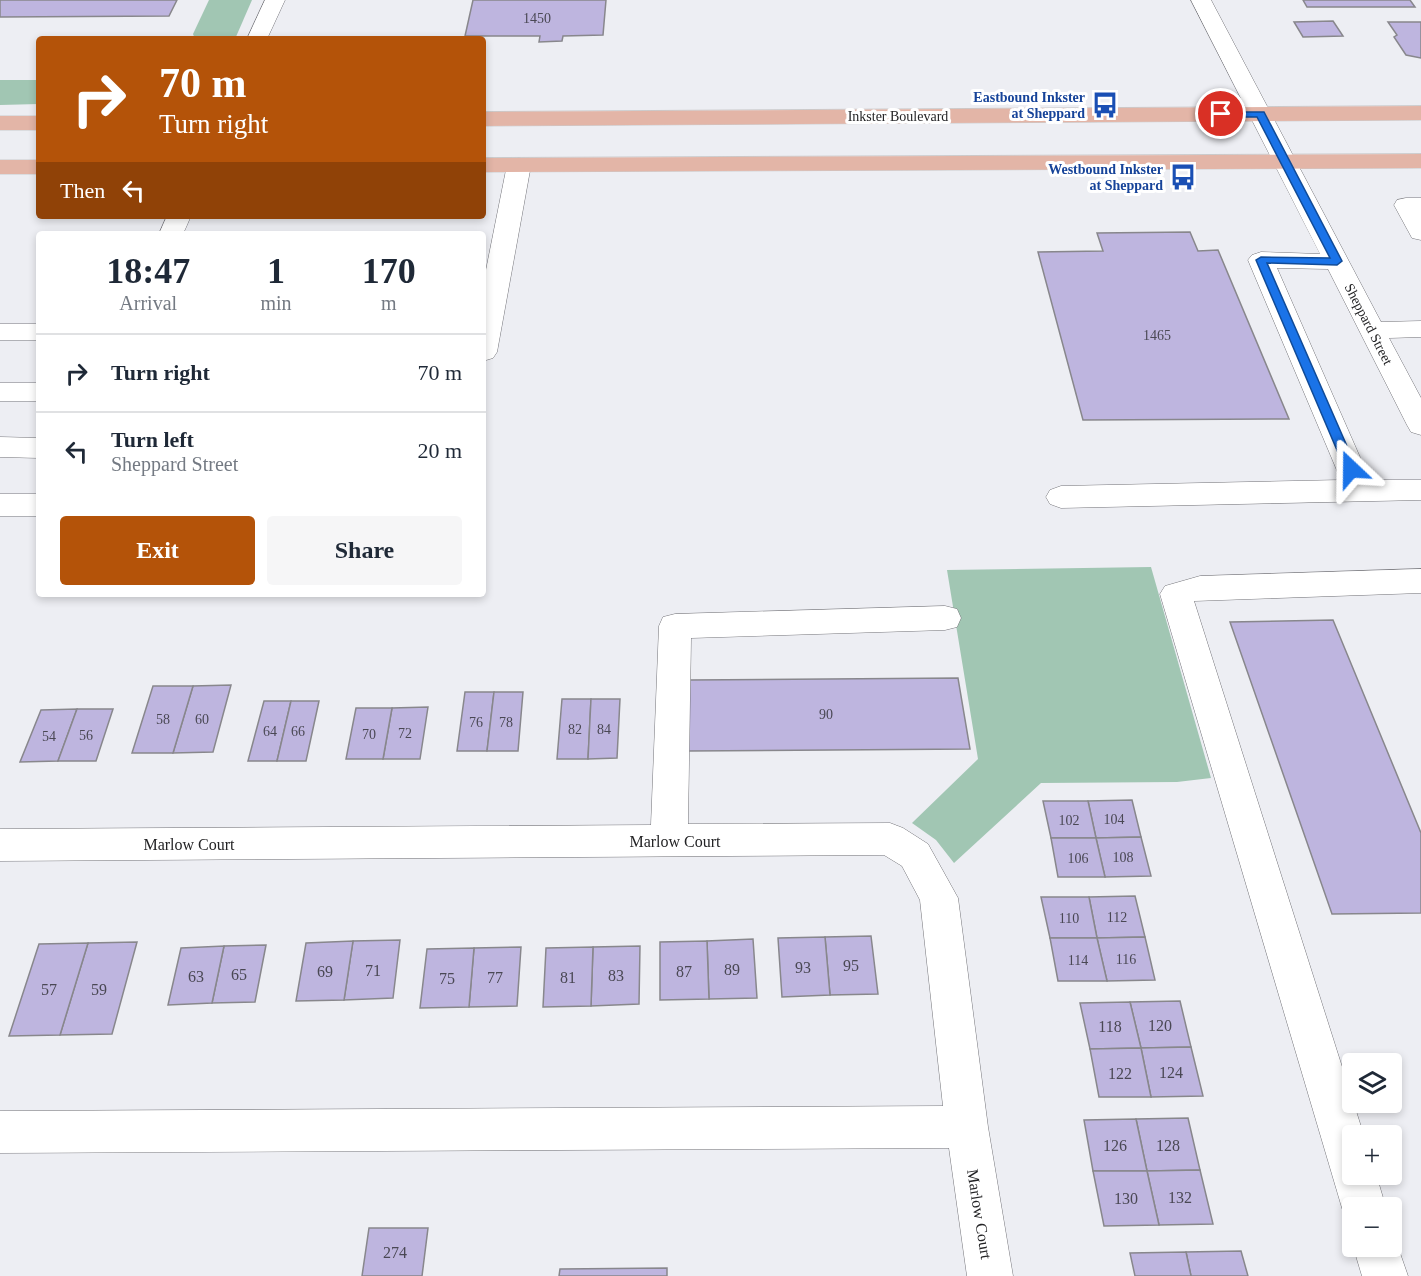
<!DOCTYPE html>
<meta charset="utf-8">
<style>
:root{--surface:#fff;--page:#f6f6f7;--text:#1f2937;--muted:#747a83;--line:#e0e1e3;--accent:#b45309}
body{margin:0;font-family:"Times New Roman",serif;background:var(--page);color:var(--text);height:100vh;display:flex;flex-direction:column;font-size:22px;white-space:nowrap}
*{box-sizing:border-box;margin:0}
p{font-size:20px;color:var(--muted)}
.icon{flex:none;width:33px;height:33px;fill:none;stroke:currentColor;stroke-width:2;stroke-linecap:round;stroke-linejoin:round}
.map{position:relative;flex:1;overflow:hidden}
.sheet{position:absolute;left:36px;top:231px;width:450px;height:366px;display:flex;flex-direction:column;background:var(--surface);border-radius:6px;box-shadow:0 3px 9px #0003}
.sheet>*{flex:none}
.banner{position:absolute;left:36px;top:36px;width:450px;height:183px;border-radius:6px;box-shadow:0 3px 9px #0003;background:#b45309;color:#fff;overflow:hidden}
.fabs{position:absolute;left:1342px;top:1053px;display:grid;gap:12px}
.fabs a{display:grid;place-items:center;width:60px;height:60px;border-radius:6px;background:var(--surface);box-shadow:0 3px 9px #0003;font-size:30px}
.pin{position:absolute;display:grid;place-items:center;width:51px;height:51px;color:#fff;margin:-26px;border:3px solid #fff;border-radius:50%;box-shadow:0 2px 6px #0007}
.me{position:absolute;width:66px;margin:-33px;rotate:337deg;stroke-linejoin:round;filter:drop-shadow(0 0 4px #0008)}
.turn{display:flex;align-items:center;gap:21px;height:126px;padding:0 24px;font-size:27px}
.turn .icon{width:78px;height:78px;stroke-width:2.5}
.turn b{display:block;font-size:42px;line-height:51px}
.then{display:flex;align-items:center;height:57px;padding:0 24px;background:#0003;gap:12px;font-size:22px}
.eta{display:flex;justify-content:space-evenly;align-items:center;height:102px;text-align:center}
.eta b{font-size:36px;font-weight:800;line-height:42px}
.button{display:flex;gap:12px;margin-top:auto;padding:12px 24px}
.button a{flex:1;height:69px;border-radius:6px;background:var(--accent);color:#fff;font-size:24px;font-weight:800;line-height:69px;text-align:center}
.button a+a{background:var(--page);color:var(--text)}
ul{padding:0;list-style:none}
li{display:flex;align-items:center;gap:18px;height:78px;padding:0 24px;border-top:2px solid var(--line)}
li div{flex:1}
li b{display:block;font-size:22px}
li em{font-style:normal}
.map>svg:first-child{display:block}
</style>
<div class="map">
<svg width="1421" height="1276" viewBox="0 0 1421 1276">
<rect width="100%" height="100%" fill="#edeef3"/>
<g fill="#a1c6b3">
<path d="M209,0H252L235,39H195L193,34Z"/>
<path d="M0,80H39V104L0,105Z"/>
<path d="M1151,567L1211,778L1177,782L1041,783L954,863L936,840L912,823L978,759L947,570Z"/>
</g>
<g fill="#beb5df" stroke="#88878c" stroke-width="1.5">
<path d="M0,0H177L169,16L0,17Z"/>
<path d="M473,0H606L603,35L563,36L562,41L539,42L540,36H465Z"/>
<path d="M1303,0H1410L1415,7H1307Z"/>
<path d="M1333,21L1343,36L1303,37L1294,22Z"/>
<path d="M1388,22H1421V58L1406,55L1394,37L1397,35Z"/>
<path d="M1190,232L1198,251L1218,250L1289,419L1083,420L1038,252L1103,251L1097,233Z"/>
<path d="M1333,620L1421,833V913L1332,914L1230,622Z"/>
<path d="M958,678L970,749L688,751L689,680Z"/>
<path d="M231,685L213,752L173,753L193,686Z"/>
<path d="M153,686H193L173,753H132Z"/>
<path d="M465,692H494L487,751H457Z"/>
<path d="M494,692H523L518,751H487Z"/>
<path d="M562,699H591L588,759H557Z"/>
<path d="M591,699H620L617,758L588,759Z"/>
<path d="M264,701H291L277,761H248Z"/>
<path d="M291,701H319L306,761H277Z"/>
<path d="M428,707L420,759H383L392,708Z"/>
<path d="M356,708H392L383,759H346Z"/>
<path d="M77,709L58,761L20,762L41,710Z"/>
<path d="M77,709H113L96,761H58Z"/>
<path d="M1132,800L1141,837L1096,838L1088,801Z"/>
<path d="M1043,801H1088L1096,838H1051Z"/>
<path d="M1141,837L1151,876L1105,877L1096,838Z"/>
<path d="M1051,838H1096L1105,877H1058Z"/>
<path d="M1135,896L1145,937L1097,938L1089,897Z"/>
<path d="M1041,897H1089L1097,938H1050Z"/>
<path d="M871,936L878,994L830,995L825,937Z"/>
<path d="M825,937L830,995L782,997L778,938Z"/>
<path d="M1145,937L1155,980L1107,981L1097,938Z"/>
<path d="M1050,938H1097L1107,981H1058Z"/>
<path d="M753,939L757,998L709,999L707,941Z"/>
<path d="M400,940L393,998L344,1000L353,941Z"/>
<path d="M353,941L344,1000L296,1001L306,943Z"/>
<path d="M707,941L709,999L660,1000V942Z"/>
<path d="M137,942L112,1034L60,1035L88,943Z"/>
<path d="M88,943L60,1035L9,1036L39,944Z"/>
<path d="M266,945L255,1002L212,1003L224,946Z"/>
<path d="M224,946L212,1003L168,1005L181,948Z"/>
<path d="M640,946L639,1004L591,1006L593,947Z"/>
<path d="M521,947L517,1006L469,1007L474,948Z"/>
<path d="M593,947L591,1006L543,1007L546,948Z"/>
<path d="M474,948L469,1007L420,1008L427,949Z"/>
<path d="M1180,1001L1191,1047L1141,1048L1130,1002Z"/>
<path d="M1130,1002L1141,1048L1090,1049L1080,1003Z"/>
<path d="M1191,1047L1203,1096L1151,1097L1141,1048Z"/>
<path d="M1141,1048L1151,1097H1099L1090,1049Z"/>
<path d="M1188,1118L1200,1170L1147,1171L1136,1119Z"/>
<path d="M1136,1119L1147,1171H1093L1084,1120Z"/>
<path d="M1200,1170L1213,1224L1159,1225L1147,1171Z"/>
<path d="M1093,1171H1147L1159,1225L1104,1226Z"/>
<path d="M369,1228H428L422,1276H362Z"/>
<path d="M1241,1251L1248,1276H1191L1186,1252Z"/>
<path d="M1186,1252L1191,1276H1135L1130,1253Z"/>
<path d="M667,1268V1276H559L560,1269Z"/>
</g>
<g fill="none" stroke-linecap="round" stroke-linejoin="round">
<g stroke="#75757a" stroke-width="1">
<g id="minor">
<path d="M265,0H285L267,39H247Z"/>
<path d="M1191,0H1211L1381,322L1421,321V337L1389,338L1421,398V435L1411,432L1407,425L1328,269L1277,268L1370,480H1421V500L1061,508L1050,504L1046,497L1050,490L1061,486L1341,480L1248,260L1252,255L1261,252L1320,254Z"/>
<path d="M519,158L527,160L531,165L497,352L493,358L483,361V285L507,165L511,160Z"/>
<path d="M1406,198H1421V240L1412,238L1394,205L1397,200Z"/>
<path d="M167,216H191L183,234H159Z"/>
<rect x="0" y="324" width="39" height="16"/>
<rect x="0" y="383" width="39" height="18"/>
<path d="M0,437L39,438V458L0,457Z"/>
<rect x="0" y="494" width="39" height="22"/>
<path d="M1421,569V593L1194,601L1364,1136H1353V1174H1376L1386,1208H1353V1226L1348,1224L1342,1208L1160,594L1165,586L1200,576Z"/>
<path d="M945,606L957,609L961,618L957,627L945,630L691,638L688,824L890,823L903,828L928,844L958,898L988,1127L1013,1276H967L949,1148L0,1153V1111L943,1106L920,900L902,866L884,855L0,861V829L651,825L659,626L663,617L675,614Z"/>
<path d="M1392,1230L1408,1276H1362L1353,1246H1392Z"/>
</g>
</g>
<g stroke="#cacacb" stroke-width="1">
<g id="major">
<path d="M1421,106V120L483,126V112Z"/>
<rect x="0" y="116" width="39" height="14"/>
<path d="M1421,154V168L483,172V158Z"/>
<rect x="0" y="160" width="39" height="14"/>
</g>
</g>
<use href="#minor" fill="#fff" fill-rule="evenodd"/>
<use href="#major" fill="#e3b5a7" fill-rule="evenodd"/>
</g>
<path fill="#1a73e8" stroke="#114b97" stroke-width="1.5" d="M1217,112H1264L1342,261L1337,265L1267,263L1357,469L1356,472L1351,473L1345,469L1256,260L1261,257L1330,258L1257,117H1221L1216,114Z"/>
<defs>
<g id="bus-bare" transform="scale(2.07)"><path d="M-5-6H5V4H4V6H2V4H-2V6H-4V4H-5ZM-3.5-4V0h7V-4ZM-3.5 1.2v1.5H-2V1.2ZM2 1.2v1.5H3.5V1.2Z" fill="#1a4fb4" stroke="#fff" stroke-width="2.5" paint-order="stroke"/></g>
</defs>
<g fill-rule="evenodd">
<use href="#bus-bare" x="1105" y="105"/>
<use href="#bus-bare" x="1183" y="177"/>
</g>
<g text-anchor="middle" stroke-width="6" stroke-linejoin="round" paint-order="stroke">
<g font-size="14" fill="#4a4854">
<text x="537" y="23">1450</text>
<text x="1157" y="340">1465</text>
<text x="826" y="719">90</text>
<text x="163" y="724">58</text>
<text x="202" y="724">60</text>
<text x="476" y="727">76</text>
<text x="506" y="727">78</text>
<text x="575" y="734">82</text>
<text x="604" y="734">84</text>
<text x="270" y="736">64</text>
<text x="298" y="736">66</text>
<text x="405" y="738">72</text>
<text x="369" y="739">70</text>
<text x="86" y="740">56</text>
<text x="49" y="741">54</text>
<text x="1114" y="824">104</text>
<text x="1069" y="825">102</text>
<text x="1123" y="862">108</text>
<text x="1078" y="863">106</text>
<text x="1117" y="922">112</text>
<text x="1069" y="923">110</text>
<text x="1126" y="964">116</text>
<text x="1078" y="965">114</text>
</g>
<g font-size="14" font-weight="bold" fill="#164399" stroke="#fff" text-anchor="end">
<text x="1085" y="102">Eastbound Inkster<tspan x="1085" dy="16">at Sheppard</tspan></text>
<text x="1163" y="174">Westbound Inkster<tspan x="1163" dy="16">at Sheppard</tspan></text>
</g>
<g font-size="14" fill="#242426" stroke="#fff">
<text x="898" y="121">Inkster Boulevard</text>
<text transform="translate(1369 324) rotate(63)" y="5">Sheppard Street</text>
</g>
<g font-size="16" fill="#242426" stroke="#fff">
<text x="675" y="847">Marlow Court</text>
<text x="189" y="850">Marlow Court</text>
<text transform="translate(980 1214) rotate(81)" y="6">Marlow Court</text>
</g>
<g font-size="16" fill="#4a4854">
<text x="851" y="971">95</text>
<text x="803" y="973">93</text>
<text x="732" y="975">89</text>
<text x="373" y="976">71</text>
<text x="325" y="977">69</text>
<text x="684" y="977">87</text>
<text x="239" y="980">65</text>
<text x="616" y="981">83</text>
<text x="196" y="982">63</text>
<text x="495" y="983">77</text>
<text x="568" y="983">81</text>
<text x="447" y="984">75</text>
<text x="49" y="995">57</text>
<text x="99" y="995">59</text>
<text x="1160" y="1031">120</text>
<text x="1110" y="1032">118</text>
<text x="1171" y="1078">124</text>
<text x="1120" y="1079">122</text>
<text x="1115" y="1151">126</text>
<text x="1168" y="1151">128</text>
<text x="1180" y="1203">132</text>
<text x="1126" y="1204">130</text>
<text x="395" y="1258">274</text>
</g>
</g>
</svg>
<div class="fabs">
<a><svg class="icon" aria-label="layers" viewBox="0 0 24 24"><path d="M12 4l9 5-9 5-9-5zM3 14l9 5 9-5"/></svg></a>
<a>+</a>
<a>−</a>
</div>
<div class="pin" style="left:1221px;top:114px;background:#d93025"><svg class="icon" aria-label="arrive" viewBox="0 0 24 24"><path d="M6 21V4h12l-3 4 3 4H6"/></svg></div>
<svg class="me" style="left:1351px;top:469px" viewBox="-20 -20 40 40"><path d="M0-17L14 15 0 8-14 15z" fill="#1a73e8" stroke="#fff" stroke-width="4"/></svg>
<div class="banner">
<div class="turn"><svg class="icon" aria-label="right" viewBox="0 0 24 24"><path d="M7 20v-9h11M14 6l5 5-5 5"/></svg><div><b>70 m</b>Turn right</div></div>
<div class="then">Then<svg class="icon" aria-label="left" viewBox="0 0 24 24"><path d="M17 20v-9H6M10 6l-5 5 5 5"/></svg></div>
</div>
<section class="sheet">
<div class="eta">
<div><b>18:47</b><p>Arrival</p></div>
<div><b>1</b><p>min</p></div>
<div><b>170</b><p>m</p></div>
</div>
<ul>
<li><svg class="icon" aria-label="right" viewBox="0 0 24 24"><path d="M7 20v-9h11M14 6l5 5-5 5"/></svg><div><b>Turn right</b></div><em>70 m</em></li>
<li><svg class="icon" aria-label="left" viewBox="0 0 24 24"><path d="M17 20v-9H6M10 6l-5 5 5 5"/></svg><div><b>Turn left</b><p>Sheppard Street</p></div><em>20 m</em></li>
</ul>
<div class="button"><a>Exit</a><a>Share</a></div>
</section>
</div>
